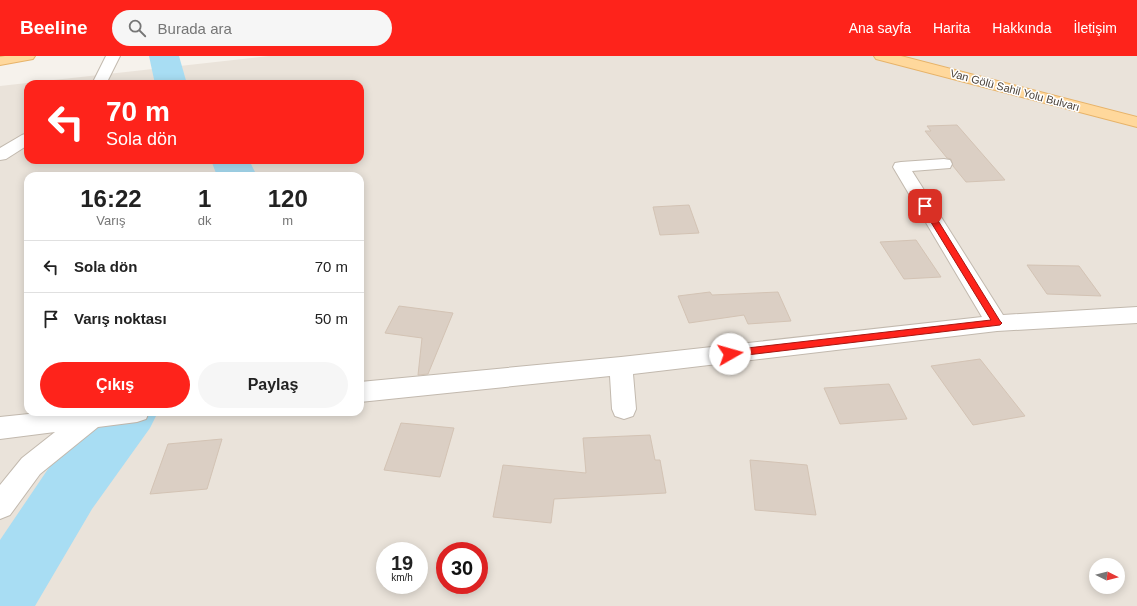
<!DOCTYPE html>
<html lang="tr">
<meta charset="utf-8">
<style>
:root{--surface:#fff;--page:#f6f6f6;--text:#222;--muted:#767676;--line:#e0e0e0;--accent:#fe231b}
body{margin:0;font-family:Arial,sans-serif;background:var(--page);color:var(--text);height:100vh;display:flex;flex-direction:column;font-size:15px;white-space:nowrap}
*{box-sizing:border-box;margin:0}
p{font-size:13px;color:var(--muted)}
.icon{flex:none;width:22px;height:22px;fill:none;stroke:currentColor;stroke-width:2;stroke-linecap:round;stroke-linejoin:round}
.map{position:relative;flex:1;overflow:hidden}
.drawer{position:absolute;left:24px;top:116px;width:340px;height:244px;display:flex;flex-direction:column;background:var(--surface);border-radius:12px;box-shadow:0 2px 10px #0003}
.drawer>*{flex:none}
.hud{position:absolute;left:24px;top:24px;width:340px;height:84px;border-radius:12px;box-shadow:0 2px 10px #0003;background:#fe231b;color:#fff;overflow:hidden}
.needle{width:26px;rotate:96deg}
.fabs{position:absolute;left:1089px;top:502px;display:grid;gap:8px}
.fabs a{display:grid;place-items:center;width:36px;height:36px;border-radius:50%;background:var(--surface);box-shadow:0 2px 10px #0003;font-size:20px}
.speed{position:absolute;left:376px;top:486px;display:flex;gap:8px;font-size:20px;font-weight:700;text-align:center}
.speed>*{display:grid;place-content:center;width:52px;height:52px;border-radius:50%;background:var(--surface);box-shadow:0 2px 10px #0003;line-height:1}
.speed small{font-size:10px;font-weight:400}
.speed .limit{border:6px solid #d22;background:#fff;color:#111}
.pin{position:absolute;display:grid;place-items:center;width:34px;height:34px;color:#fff;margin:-17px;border-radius:8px;box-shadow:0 2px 6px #0006}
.me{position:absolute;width:44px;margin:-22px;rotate:83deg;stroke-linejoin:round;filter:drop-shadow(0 0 3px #0008)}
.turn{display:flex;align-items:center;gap:14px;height:84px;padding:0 16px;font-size:18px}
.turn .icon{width:52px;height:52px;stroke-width:2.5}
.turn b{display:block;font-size:28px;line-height:34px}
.eta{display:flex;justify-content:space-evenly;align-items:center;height:68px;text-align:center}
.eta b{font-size:24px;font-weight:600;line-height:28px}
.primary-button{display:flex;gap:8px;margin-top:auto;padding:8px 16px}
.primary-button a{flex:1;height:46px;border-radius:24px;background:var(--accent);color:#fff;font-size:16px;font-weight:600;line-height:46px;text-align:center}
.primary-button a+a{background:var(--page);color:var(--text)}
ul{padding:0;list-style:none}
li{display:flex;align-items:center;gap:12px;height:52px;padding:0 16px;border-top:1px solid var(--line)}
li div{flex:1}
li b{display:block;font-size:15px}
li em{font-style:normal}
header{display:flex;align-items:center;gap:24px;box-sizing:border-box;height:56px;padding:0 20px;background:var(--accent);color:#fff}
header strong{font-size:19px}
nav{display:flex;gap:22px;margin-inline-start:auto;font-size:14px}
.search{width:280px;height:36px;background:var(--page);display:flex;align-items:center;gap:10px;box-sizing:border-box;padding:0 14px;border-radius:22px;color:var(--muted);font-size:15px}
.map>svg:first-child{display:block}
</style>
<header>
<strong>Beeline</strong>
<div class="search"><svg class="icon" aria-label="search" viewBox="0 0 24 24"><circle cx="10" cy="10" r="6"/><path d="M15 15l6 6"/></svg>Burada ara</div>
<nav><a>Ana sayfa</a><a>Harita</a><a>Hakkında</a><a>İletişim</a></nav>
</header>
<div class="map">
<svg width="1137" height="550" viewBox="0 0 1137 550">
<rect width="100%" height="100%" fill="#f6f2ec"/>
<path fill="#eae3da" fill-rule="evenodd" d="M269,0H1137V550H0V30ZM28,28H360V104H28ZM28,120H360V356H28ZM385,495H419V529H385ZM445,495H479V529H445ZM1096,509H1118V531H1096Z"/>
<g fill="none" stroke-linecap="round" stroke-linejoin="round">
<g fill="#a8ddf3" fill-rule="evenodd">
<path d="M149,0H179L187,28H155Z"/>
<path d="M211,104H249L257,120H217Z"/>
<path d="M97,356H158L150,372L92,453L35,550H0V484L48,413Z"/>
</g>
</g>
<g fill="#dbcfc4" stroke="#d3c3b4">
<path d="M957,69L1005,124L966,126L953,110L951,103L947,102L925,75H931L927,70Z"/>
<path d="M689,149L699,177L660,179L653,151Z"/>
<path d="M916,184L941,221L904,223L880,186Z"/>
<path d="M1027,209L1079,210L1101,240L1047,238Z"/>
<path d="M710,236L712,239L778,236L791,265L748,268L744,259L689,267L678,240Z"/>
<path d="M399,250L453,257L428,318L418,319L422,282L385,277Z"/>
<path d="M980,303L1025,360L973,369L931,310Z"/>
<path d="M889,328L907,363L840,368L824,332Z"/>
<path d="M401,367L454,372L440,421L384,414Z"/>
<path d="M650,379L655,404H660L666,437L554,443L551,467L493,461L503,409L586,417L583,382Z"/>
<path d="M222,383L207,433L150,438L168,388Z"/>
<path d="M750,404L807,409L816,459L755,454Z"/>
</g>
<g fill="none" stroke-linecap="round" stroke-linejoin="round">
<g stroke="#c2b9ae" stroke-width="2">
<g id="minor">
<path d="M106,0H120L106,28H92Z"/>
<path d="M28,77V89L6,103L0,104V92L22,79Z"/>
<path d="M944,103L950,104L952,108L950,112L912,115L1003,259L1137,251V267L997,275L633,318L636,353L633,360L624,363L615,360L612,353L610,320L360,346V326L621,301L982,261L893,111L895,107L901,106Z"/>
<path d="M48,356H149L146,363L137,366L98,371L40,418L10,459L0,463V429L22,402L55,376L0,383V361Z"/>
</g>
</g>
<g stroke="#e7b369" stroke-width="2">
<g id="major">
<path d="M5,0H35L33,3L0,9V1Z"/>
<path d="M874,0H901L1137,61V71L876,3Z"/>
</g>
</g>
<use href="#minor" fill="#fff" fill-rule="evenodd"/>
<use href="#major" fill="#ffd89c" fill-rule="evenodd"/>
</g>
<path fill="#fe231b" stroke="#a51712" d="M922,148H925L929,150L1000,265L1002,267L1000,269L730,301L727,300L726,298L730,294L991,264L921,150Z"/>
<g text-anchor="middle" stroke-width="3" stroke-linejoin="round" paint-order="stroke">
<g font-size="11" fill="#4b4239" stroke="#fff">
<text transform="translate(1015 34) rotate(15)" y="4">Van Gölü Sahil Yolu Bulvarı</text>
</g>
</g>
</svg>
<div class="fabs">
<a><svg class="needle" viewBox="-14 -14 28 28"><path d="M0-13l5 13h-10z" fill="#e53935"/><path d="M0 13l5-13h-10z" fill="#767676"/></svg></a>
</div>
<div class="speed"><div>19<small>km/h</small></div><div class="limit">30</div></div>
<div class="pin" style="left:925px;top:150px;background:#d93025"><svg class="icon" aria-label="arrive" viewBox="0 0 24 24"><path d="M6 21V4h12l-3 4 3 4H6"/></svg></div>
<svg class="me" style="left:730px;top:298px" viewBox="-20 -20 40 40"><circle r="19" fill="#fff"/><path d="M0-13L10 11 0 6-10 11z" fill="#fe231b"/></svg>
<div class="hud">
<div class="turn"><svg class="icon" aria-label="left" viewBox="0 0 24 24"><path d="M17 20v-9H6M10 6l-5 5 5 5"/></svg><div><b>70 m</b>Sola dön</div></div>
</div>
<section class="drawer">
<div class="eta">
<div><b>16:22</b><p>Varış</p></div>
<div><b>1</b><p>dk</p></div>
<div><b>120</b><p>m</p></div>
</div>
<ul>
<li><svg class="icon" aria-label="left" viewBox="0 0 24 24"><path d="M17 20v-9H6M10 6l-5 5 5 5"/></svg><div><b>Sola dön</b></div><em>70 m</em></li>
<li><svg class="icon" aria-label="arrive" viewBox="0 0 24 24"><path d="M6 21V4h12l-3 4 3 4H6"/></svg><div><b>Varış noktası</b></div><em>50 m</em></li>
</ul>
<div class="primary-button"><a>Çıkış</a><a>Paylaş</a></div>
</section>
</div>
